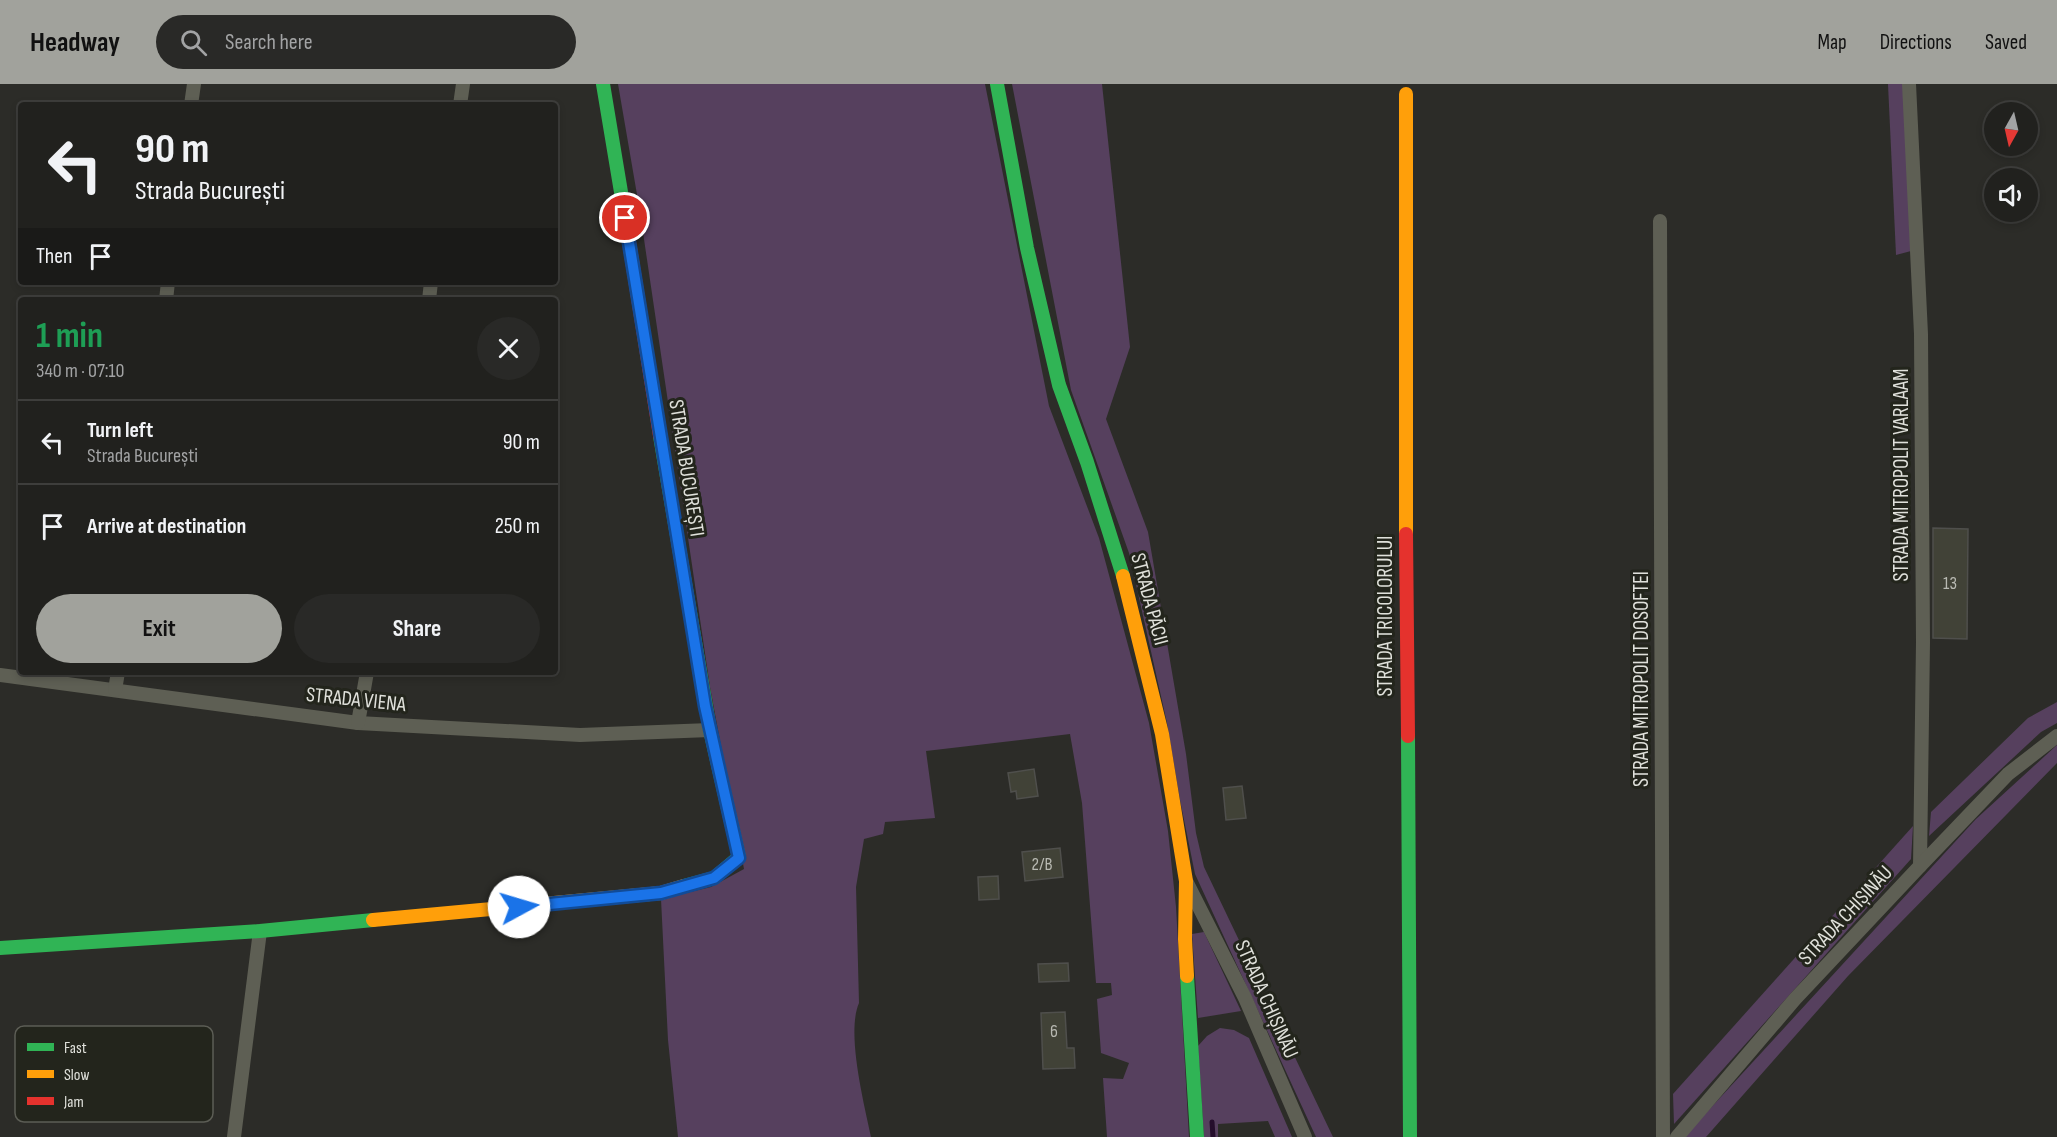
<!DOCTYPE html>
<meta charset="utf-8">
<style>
:root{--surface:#21211e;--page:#292927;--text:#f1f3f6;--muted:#a2a3a4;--line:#3e3e3c;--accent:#a1a29c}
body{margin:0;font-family:"Sofia Sans Condensed",sans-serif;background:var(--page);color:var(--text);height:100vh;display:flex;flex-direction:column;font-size:22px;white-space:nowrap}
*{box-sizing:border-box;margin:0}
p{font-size:20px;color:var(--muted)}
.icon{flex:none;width:33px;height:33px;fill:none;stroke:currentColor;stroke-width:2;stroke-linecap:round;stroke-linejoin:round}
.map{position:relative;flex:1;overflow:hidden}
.side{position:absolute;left:18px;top:213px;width:540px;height:378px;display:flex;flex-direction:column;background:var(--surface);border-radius:6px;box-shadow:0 3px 9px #0003,0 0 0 2px var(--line)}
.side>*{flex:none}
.top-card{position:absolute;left:18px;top:18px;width:540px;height:183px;border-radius:6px;box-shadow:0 3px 9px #0003,0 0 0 2px var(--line);background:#21211e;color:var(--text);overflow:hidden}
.needle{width:39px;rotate:188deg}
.fabs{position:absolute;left:1984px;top:18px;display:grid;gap:12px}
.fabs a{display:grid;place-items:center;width:54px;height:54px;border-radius:50%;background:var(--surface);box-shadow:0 3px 9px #0003,0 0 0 2px var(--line);font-size:30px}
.pin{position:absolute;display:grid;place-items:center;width:51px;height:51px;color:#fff;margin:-26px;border:3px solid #fff;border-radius:50%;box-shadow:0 2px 6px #0007}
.me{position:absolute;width:66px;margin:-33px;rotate:84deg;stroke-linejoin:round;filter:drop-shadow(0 0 4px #0008)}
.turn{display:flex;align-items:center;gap:21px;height:126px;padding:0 18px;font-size:27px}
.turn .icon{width:78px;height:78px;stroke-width:2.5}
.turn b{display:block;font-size:42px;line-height:51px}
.then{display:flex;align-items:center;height:57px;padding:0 18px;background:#0003;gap:12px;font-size:22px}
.round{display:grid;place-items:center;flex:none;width:63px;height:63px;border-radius:32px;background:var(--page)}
.overview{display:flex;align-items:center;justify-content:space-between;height:102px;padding:0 18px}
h1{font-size:36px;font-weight:700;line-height:45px;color:#1e9e55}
.cta{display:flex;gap:12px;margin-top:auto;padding:12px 18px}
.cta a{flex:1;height:69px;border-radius:36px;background:var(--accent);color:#111;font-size:24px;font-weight:700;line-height:69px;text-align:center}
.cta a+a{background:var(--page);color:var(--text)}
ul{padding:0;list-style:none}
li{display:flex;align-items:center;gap:18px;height:84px;padding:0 18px;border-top:2px solid var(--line)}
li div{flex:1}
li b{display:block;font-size:22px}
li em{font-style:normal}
header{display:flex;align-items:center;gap:36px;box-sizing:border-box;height:84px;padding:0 30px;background:var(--accent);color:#111}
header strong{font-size:28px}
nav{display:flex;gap:33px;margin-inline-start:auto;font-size:21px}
.search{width:420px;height:54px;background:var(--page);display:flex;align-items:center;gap:15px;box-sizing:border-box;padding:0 21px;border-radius:33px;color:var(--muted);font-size:22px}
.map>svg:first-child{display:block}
</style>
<header>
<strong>Headway</strong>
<div class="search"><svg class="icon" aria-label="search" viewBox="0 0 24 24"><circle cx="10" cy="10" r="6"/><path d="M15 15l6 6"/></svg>Search here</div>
<nav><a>Map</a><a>Directions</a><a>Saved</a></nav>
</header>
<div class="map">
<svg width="2057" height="1053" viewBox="0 0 2057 1053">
<rect width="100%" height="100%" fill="#2c2c28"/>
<g fill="#56405e">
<path d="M618,0H985L1049,322L1099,454L1149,639L1168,747L1176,823L1189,1053H1107L1103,994L1123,995L1129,979L1101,969L1097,915L1112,911L1111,899H1096L1082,719L1070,650L926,667L935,734L885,738L883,750L864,755L856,803L859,919C846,949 864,1019 871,1053H678L668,956L661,815L711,803L744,785L710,603L640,128Z"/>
<path d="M1012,0H1102L1130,263L1106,335L1148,448L1186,670L1196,749L1204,783L1333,1053H1316L1195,790L1180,716L1167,639L1129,469L1071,306Z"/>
<path d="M1888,0H1903L1911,167L1896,171Z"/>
<path d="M2057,618V639L2041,648L1929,752L1931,728L2028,634Z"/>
<path d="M2057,661V679L1848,892L1706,1053H1684L1976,735Z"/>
<path d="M1913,742L1911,775L1674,1040L1673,1010Z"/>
<path d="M1204,848L1241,927L1198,934L1192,850Z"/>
<path d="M1220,944L1234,946L1249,954L1292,1053H1275L1268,1037L1218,1040V1053H1204L1198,962L1207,952Z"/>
</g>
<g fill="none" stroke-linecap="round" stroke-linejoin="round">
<path stroke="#250e2c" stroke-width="5" d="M1212,1038L1213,1053"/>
</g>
<g fill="#414237" stroke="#4f4f4c" stroke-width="1.5">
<path d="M1933,444L1968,445L1967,555L1933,554Z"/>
<path d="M1034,685L1038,712L1017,715L1016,707L1011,708L1008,689Z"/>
<path d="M1242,702L1246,734L1226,736L1223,704Z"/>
<path d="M1060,764L1063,793L1025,797L1022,768Z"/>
<path d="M998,792L999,815L979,816L978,793Z"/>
<path d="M1068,879L1069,897L1039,898L1038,880Z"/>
<path d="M1065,928L1067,964H1074L1075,984L1043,985L1041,929Z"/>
</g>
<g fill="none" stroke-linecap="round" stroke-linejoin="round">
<g stroke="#5e5f54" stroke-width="14">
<path d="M1909,0L1921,250L1923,558L1920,782"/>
<path d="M191,21L194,0"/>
<path d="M460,21L463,0"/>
<path d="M1660,137L1663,1053"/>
<path d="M166,216L168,198"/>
<path d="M429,216L431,198"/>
<path d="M0,591L358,639L580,651L710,646"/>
<path d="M115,606L118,588"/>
<path d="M358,639L367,588"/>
<path d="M1187,799L1245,914L1305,1053"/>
<path d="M234,1053L260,847"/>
<path d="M1677,1053L1795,915L1920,782L2008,690L2057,652"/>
</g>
<g stroke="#30b455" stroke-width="14">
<path d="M603,0L623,120"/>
<path d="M997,0L1027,164L1059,301L1087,378L1123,492"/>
<path d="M660,352L710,646L739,773L714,794L684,802"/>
<path d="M1408,652L1410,1053"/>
<path d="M0,864L260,847L373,836"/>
<path d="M1187,892L1197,1053"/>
</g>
<g stroke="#ff9f0a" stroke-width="14">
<path d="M1406,10V450"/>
<path d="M1123,492L1162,650L1186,797L1185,855L1187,892"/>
<path d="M373,836L661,809L684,802"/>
</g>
<g stroke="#e5322d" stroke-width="14">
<path d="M623,120L660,352"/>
<path d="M1406,450L1408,652"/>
</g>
</g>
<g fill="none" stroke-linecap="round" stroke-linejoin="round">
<g stroke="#114b97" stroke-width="15">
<path id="route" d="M519,823L661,809L714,794L739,774L705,622L625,134"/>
</g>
<use href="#route" stroke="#1a73e8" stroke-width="10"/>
</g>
<g text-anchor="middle" stroke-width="6" stroke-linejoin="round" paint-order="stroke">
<g font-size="18" fill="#b8b9b2">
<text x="1950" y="505">13</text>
<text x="1042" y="786">2/B</text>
<text x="1054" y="953">6</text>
</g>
<g font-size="21" fill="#e0e1db" stroke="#23251c">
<text transform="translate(687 384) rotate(81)" y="7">STRADA BUCUREȘTI</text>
<text transform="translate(1901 391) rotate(-90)" y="7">STRADA MITROPOLIT VARLAAM</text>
<text transform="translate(1150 515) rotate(75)" y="7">STRADA PĂCII</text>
<text transform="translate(1385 532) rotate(-90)" y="7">STRADA TRICOLORULUI</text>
<text transform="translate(1641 595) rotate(-90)" y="7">STRADA MITROPOLIT DOSOFTEI</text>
<text transform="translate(356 615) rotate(6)" y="7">STRADA VIENA</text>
<text transform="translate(1845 831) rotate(-47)" y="7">STRADA CHIȘINĂU</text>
<text transform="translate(1267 915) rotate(66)" y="7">STRADA CHIȘINĂU</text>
</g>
</g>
<rect x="15" y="942" width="198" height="96" rx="9" fill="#23251c" stroke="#5c5d55" stroke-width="1.5"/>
<rect x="27" y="959" width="27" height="8" fill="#30b455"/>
<rect x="27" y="986" width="27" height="8" fill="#ff9f0a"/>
<rect x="27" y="1013" width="27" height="8" fill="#e5322d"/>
<g font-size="16" fill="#e0e1db">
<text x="64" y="969">Fast</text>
<text x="64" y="996">Slow</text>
<text x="64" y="1023">Jam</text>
</g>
</svg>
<div class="fabs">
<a><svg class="needle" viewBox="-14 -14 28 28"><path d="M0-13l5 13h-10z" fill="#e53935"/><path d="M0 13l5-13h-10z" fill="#a2a3a4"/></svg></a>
<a><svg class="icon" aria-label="sound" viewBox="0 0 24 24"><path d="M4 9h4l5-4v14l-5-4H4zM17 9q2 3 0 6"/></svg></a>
</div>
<div class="pin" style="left:625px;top:134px;background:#d93025"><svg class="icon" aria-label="arrive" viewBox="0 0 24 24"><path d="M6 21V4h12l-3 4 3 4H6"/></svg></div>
<svg class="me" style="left:519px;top:823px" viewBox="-20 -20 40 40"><circle r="19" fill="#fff"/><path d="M0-13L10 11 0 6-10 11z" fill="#1a73e8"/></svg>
<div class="top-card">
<div class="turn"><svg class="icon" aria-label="left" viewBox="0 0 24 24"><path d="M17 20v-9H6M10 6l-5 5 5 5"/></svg><div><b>90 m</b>Strada București</div></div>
<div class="then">Then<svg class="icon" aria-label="arrive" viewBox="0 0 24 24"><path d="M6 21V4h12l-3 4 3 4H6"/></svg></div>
</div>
<section class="side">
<div class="overview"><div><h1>1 min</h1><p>340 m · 07:10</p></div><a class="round"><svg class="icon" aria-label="close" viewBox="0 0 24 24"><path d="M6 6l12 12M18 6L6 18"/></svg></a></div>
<ul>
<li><svg class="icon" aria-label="left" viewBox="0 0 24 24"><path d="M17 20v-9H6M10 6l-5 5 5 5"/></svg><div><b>Turn left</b><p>Strada București</p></div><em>90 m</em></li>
<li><svg class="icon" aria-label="arrive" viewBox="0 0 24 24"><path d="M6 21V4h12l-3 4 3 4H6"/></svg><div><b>Arrive at destination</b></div><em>250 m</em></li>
</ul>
<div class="cta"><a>Exit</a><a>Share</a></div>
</section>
</div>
